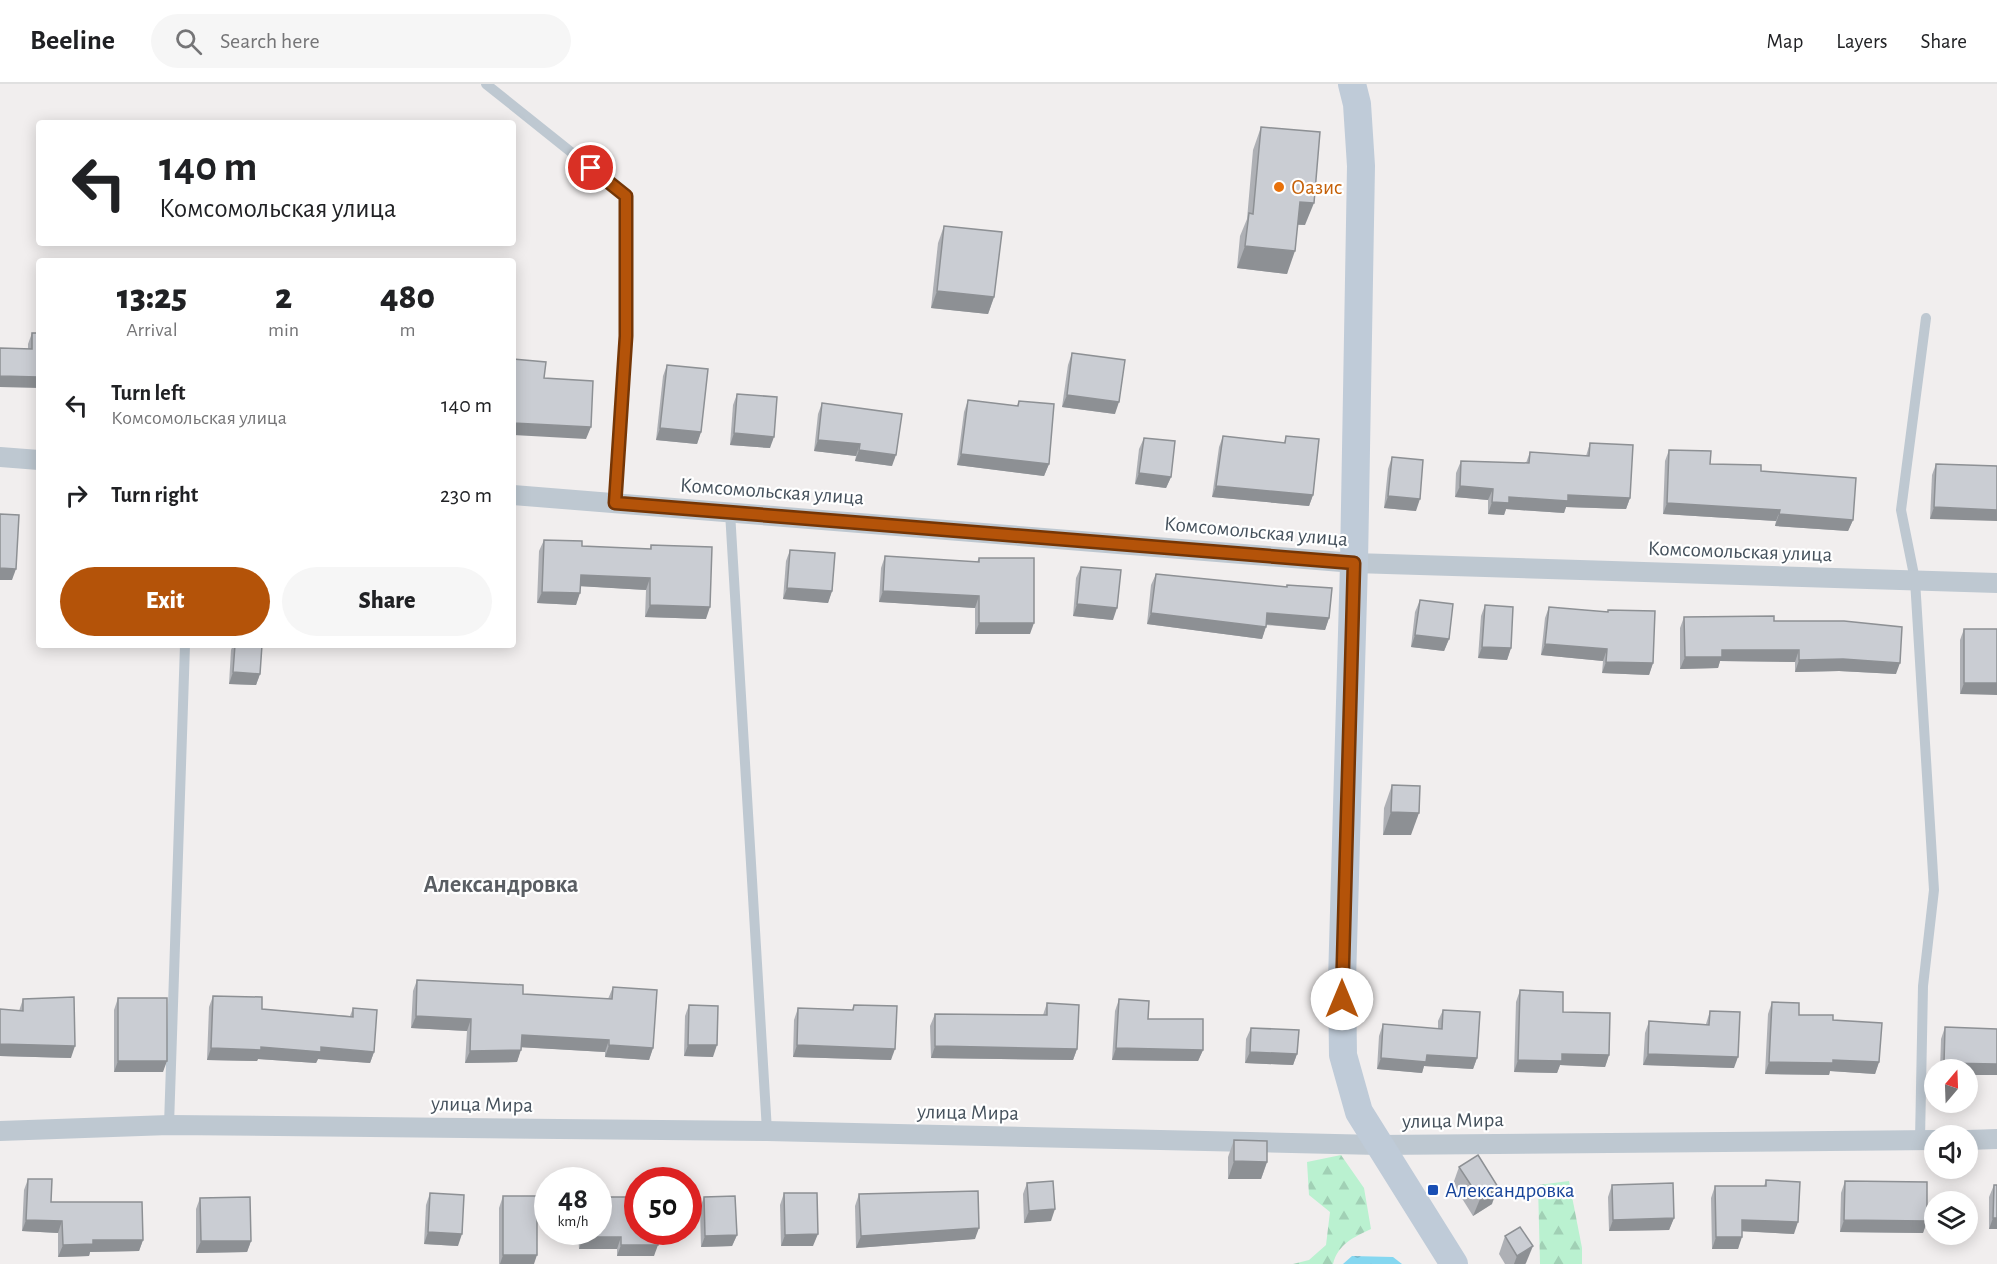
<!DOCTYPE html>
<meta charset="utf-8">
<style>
:root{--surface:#fff;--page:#f6f6f6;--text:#202124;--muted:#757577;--line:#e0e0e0;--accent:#b45309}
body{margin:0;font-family:"Alegreya Sans",sans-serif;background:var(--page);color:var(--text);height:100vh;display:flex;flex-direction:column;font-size:22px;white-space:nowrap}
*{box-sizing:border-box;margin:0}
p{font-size:20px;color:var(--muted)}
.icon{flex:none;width:33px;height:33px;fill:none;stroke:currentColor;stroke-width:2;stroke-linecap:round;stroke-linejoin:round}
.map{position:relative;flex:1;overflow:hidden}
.panel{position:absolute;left:36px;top:174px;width:480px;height:390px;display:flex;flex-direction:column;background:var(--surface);border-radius:6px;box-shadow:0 3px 15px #0003}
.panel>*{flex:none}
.banner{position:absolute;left:36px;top:36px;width:480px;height:126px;border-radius:6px;box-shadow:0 3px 15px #0003;background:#fff;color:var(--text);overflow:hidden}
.needle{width:39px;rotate:19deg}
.controls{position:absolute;left:1924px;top:975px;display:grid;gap:12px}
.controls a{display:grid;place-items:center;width:54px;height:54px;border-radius:50%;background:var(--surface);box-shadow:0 3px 15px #0003;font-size:30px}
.speed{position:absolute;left:534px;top:1083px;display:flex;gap:12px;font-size:30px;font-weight:700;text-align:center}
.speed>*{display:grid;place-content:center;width:78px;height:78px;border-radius:50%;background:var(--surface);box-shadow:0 3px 15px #0003;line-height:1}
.speed small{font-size:15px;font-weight:400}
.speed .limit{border:9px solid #d22;background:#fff;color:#111}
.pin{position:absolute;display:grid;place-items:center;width:51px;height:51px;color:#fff;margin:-26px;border:3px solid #fff;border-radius:50%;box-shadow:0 2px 6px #0007}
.me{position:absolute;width:66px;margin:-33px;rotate:0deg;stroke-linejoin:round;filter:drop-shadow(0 0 4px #0008)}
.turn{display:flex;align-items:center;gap:21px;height:126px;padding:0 24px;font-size:27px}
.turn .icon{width:78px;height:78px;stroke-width:2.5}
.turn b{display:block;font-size:42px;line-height:51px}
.eta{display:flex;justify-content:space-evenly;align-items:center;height:102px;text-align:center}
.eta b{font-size:36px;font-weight:800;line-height:42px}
.primary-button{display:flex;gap:12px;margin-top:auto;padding:12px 24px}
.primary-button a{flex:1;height:69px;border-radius:36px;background:var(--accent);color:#fff;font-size:24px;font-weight:800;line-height:69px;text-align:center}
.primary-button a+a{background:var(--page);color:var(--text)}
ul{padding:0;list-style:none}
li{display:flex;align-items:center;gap:18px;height:90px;padding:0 24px}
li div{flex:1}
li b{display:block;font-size:22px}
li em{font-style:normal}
header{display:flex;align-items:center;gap:36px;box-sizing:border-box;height:84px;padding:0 30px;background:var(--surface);border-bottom:2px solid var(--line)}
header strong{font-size:28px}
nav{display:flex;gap:33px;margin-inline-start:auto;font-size:21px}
.search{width:420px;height:54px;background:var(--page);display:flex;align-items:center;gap:15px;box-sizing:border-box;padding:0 21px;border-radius:33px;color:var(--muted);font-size:22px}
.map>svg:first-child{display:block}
</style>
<header>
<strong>Beeline</strong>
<div class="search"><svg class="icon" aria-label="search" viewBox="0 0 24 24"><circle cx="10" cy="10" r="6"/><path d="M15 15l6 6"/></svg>Search here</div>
<nav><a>Map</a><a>Layers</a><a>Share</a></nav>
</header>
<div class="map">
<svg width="1997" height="1180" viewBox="0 0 1997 1180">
<defs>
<pattern id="forest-firs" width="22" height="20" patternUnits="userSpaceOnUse" patternTransform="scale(1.5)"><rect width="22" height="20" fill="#baf1d0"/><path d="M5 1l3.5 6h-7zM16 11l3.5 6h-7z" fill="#a1d0b5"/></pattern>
<pattern id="water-ripples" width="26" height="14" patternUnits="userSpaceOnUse" patternTransform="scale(1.5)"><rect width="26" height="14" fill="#85d7f0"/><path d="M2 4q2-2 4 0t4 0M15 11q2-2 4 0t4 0" fill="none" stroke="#6fb1c6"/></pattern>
</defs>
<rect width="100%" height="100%" fill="#f1eeee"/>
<g fill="url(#forest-firs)">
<path d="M1341,1071L1364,1104L1371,1145C1354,1153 1338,1160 1333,1180H1293L1309,1176L1326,1161L1330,1128L1309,1111L1307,1078Z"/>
<path d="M1569,1097L1582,1164V1180H1540L1538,1101Z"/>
</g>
<path fill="url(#water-ripples)" d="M1352,1172L1393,1173L1402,1180H1343Z"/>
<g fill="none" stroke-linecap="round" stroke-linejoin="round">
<g stroke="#bec8d1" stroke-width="10">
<path d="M486,0L626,112V252L615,419"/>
<path d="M730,428L767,1047"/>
<path d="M169,1041L185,561"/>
<path d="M1920,1056L1923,902L1934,806L1915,496L1901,426L1926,234"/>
</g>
<g stroke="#bec8d1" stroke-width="20">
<path d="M0,373L39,376"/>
<path d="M513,411L1354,479L1997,499"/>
<path d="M0,1047L169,1041L767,1047L1378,1061L1935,1056"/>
<path d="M1968,1056L1997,1055"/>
</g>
<path stroke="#bfcbd8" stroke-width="28" d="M1352,0L1357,20L1361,82L1354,479L1342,897L1343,971L1359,1028L1454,1180"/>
</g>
<g fill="#aeb0b5">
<path d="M1261,43L1305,141H1298L1287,190L1237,184L1240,152L1247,135L1253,66Z"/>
<path d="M944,142L994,213L988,230L931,224L938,159Z"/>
<path d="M32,249L39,304L28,265V260Z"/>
<path d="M1072,269L1115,330L1062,323L1068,281Z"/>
<path d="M667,281L701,348L697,360L656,356L663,292Z"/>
<path d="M737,310L770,364L730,361L733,321Z"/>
<path d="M968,316L1017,322L1019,317L1049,380L1044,392L957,381L964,328Z"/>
<path d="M822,319L892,382L855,377L856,372L814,367L818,330Z"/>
<path d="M1223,352L1284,359L1286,352L1313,411L1309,422L1212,413L1219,363Z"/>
<path d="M1144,354L1171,393L1166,404L1135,400L1139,365Z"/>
<path d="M1590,359L1630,414L1626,425L1566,423L1564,429L1506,425L1504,431L1488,430V416L1455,413L1456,389L1461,377L1526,379L1530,368L1586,372Z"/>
<path d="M1669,366L1710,380L1761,387L1853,436L1848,447L1775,442L1776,437L1663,430L1665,377Z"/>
<path d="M1392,373L1416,427L1384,424L1388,385Z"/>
<path d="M1936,380L1997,382L1930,435L1932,391Z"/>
<path d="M544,456L582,462L650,465L651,461L706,535L645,533L646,506L581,502L576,521L537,519L539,467Z"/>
<path d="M790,466L832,507L828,519L783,515L786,477Z"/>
<path d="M885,472L977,478L979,474L1030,550H975V524L879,518L881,484Z"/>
<path d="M1081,483L1113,536L1073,532L1076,494Z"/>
<path d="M1156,490L1286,503L1287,501L1329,534L1325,546L1266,541L1262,555L1147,540L1151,501Z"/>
<path d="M1420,516L1449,555L1444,567L1411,563L1415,528Z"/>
<path d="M1485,521L1511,564L1507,576L1478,574L1481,532Z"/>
<path d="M1549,523L1608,528V526L1653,579L1649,591L1602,589L1603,577L1541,571L1545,534Z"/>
<path d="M1684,533L1774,537L1896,590L1839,587L1795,588V578L1720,577L1718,584L1680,585V544Z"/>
<path d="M1964,545H1997L1960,610V556Z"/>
<path d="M233,561H262L260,590L256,601L229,600L231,566Z"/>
<path d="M1392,701L1411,751H1383L1384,724Z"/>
<path d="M417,896L523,910L608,915L613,903L653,964L649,976L605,973V968L521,963L517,978L465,979L467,947L411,944L413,907Z"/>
<path d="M1520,906L1563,928L1609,971L1605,983L1560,981L1557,989L1514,988L1516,918Z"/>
<path d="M213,912L262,925L350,932L353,924L374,968L370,979L318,975L316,979L258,975L257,977L207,976L209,923Z"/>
<path d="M118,914L163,988H114V926Z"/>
<path d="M23,915L71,974L0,972V925L19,927Z"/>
<path d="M1119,915L1148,935L1203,966L1198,977L1112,976L1115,927Z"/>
<path d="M1772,918L1799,931L1833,936L1879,978L1875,990L1830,987L1829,991L1765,990L1768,930Z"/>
<path d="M1047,919L1077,965L1073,976L931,974L930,942L935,930L1043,931Z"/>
<path d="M689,921L713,973L684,972L685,932Z"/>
<path d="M854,921L891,976L793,973L794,936L798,924L852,926Z"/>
<path d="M1443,926L1477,974L1473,985L1424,982L1422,989L1377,985L1379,952L1383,940L1438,945V937Z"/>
<path d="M1710,927L1734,984L1643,981L1645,949L1649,937L1706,940Z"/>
<path d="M1945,943L1997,991H1968V986H1940L1941,955Z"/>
<path d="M1251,944L1297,970L1293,981L1245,979L1246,955Z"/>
<path d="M1234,1056L1267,1078L1261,1095H1228V1073Z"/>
<path d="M1459,1083L1492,1120L1473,1132L1453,1100Z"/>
<path d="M28,1095L51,1118L143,1156L139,1167L90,1168L89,1172L58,1173V1149L22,1147L24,1106Z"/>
<path d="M1766,1096L1794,1150L1742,1147L1738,1165H1712L1711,1114L1715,1102H1764Z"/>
<path d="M1845,1097L1927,1137L1923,1149L1840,1148L1841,1109Z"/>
<path d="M1027,1099L1051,1137L1024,1139L1023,1110Z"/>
<path d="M1612,1101L1674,1134L1669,1146L1609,1147L1608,1113Z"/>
<path d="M1994,1101L1997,1145H1989V1113Z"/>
<path d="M430,1109L458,1162L424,1160L426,1121Z"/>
<path d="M784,1109L813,1162H781L780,1121Z"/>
<path d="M859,1110L975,1155L856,1164L855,1122Z"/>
<path d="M503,1112L534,1180H499V1124Z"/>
<path d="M598,1113L654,1172H617V1165H579L578,1148H598Z"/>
<path d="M704,1113L737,1151L732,1162L701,1163L700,1124Z"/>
<path d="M200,1114L251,1157L247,1168L196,1169V1125Z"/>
<path d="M1505,1152L1526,1179L1525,1180H1505L1499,1170Z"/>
</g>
<g fill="#8d9094">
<path d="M1300,118L1314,119L1305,141L1292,140Z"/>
<path d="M1245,162L1295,167L1287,190L1237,184Z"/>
<path d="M937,207L994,213L988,230L931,224Z"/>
<path d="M0,292L39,293V304L0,303Z"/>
<path d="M1067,311L1119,318L1115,330L1062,323Z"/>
<path d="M513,339L591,343L586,355L513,351Z"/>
<path d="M660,344L701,348L697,360L656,356Z"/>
<path d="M734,349L774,353L770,364L730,361Z"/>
<path d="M818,356L860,360L856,372L814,367Z"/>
<path d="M859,366L896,371L892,382L855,377Z"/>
<path d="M961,370L1049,380L1044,392L957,381Z"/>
<path d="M1139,389L1171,393L1166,404L1135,400Z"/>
<path d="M1216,402L1313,411L1309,422L1212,413Z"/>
<path d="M1460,402L1493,405L1488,416L1455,413Z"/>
<path d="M1568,411L1630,414L1626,425L1566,423L1564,429L1506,425L1504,431L1488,430L1492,418L1509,413Z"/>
<path d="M1388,412L1420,415L1416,427L1384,424Z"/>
<path d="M1667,419L1780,426L1776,437L1663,430Z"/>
<path d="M1934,423L1997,426V437L1930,435Z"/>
<path d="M1779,430L1853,436L1848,447L1775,442Z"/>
<path d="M0,484L16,485L12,496H0Z"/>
<path d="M581,491L650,494L646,506L577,502Z"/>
<path d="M787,504L832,507L828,519L783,515Z"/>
<path d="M883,507L979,512L975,524L879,518Z"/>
<path d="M542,508L580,509L576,521L537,519Z"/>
<path d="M1077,520L1117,524L1113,536L1073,532Z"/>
<path d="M650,521L710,523L706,535L645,533Z"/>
<path d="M1151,529L1266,543L1262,555L1147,540Z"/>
<path d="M1267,529L1329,534L1325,546L1263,540Z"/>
<path d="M979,539H1034L1030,550H975Z"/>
<path d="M1415,551L1449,555L1444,567L1411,563Z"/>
<path d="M1545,560L1607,565L1603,577L1541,571Z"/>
<path d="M1482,563L1511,564L1507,576L1478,574Z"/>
<path d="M1722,566H1799L1795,578L1720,577L1718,584L1680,585L1685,573Z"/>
<path d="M1843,575L1900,579L1896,590L1839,587L1795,588L1799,576Z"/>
<path d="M1606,578L1653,579L1649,591L1602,589Z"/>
<path d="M233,588L260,590L256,601L229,600Z"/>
<path d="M1964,599H1997V611L1960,610Z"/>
<path d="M1391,728L1419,729L1411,751H1383Z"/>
<path d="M416,932L471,935L467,947L411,944Z"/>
<path d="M522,951L609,956L605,968L517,963Z"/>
<path d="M0,960L75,962L71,974L0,972Z"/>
<path d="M609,961L653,964L649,976L605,973Z"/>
<path d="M688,961H717L713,973L684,972Z"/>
<path d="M797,961L895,965L891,976L793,973Z"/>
<path d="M935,962L1077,965L1073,976L931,974Z"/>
<path d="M261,963H321L374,968L370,979L318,975L316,979L258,975L257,977L207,976L211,964Z"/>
<path d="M1116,964L1203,966L1198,977L1112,976Z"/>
<path d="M521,966L517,978L465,979L470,967Z"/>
<path d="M1250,968L1297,970L1293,981L1245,979Z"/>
<path d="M1562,970L1609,971L1605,983L1560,981L1557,989L1514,988L1518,976Z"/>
<path d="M1648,970L1738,973L1734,984L1643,981Z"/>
<path d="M1427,971L1477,974L1473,985L1424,982L1422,989L1377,985L1381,974Z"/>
<path d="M1833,976L1879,978L1875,990L1830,987L1829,991L1765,990L1769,978Z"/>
<path d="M118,977H167L163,988H114Z"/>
<path d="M1944,979L1997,980V991H1968V986H1942Z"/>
<path d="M1234,1077L1267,1078L1261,1095H1228Z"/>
<path d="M1498,1103L1492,1120L1473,1132L1480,1115Z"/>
<path d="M1055,1125L1051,1137L1024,1139L1029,1127Z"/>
<path d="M1674,1134L1669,1146L1609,1147L1613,1136Z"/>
<path d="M1993,1134H1997V1145H1989Z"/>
<path d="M26,1136L62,1137L58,1149L22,1147Z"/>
<path d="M1742,1136L1798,1138L1794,1150L1737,1147Z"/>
<path d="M1844,1136L1927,1137L1923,1149L1840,1148Z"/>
<path d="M979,1144L975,1155L856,1164L861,1152Z"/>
<path d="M428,1148L462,1150L458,1162L424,1160Z"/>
<path d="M818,1150L813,1162H781L785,1151Z"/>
<path d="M737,1151L732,1162L701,1163L705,1152Z"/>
<path d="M583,1153H621L617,1165H579Z"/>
<path d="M1716,1153H1742L1738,1165H1712Z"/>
<path d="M93,1156H143L139,1167L90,1168L89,1172L58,1173L63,1161Z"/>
<path d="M201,1157H251L247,1168L196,1169Z"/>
<path d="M621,1161H658L654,1172H617Z"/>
<path d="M1533,1162L1526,1179L1525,1180H1514L1517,1172Z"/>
<path d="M503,1171H537L534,1180H500Z"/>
</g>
<g fill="#cacdd3" stroke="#8d9094" stroke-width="1.5">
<path d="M1261,43L1320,48L1314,119L1300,118L1295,167L1245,162L1249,129L1253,130Z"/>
<path d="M944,142L1002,148L994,213L937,207Z"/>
<path d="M32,249H39V293L0,292V264L32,265Z"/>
<path d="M1072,269L1125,276L1119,318L1067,311Z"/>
<path d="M513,275L546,278L544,294L593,297L591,343L513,339Z"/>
<path d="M667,281L708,285L701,348L660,344Z"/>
<path d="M737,310L777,313L774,353L734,349Z"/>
<path d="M968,316L1018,322L1019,317L1054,320L1049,380L961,370Z"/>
<path d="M822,319L902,330L896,371L859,366L860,360L818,356Z"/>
<path d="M1223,352L1285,359L1286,352L1319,355L1313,411L1216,402Z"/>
<path d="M1144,354L1175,357L1171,393L1139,389Z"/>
<path d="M1590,359L1633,361L1630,414L1568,411V417L1509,413V419L1492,418L1493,405L1460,402L1461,377L1529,379L1530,368L1589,372Z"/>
<path d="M1669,366L1711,367L1710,380L1761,381V387L1856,394L1853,436L1779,430L1780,426L1667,419Z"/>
<path d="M1392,373L1423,376L1420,415L1388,412Z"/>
<path d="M1936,380L1997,382V426L1934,423Z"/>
<path d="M0,430L19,431L16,485L0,484Z"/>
<path d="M544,456L582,457V462L651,465V461L712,463L710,523L650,521V494L581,491L580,509L542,508Z"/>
<path d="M790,466L835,469L832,507L787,504Z"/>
<path d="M885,472L979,478V474H1034V539H979V512L883,507Z"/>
<path d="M1081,483L1121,486L1117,524L1077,520Z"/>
<path d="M1156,490L1287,503V501L1332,504L1329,534L1267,529L1266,543L1151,529Z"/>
<path d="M1420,516L1453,520L1449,555L1415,551Z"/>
<path d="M1485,521L1513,523L1511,564L1482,563Z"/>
<path d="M1549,523L1608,528V526L1655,527L1653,579L1606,578L1607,565L1545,560Z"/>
<path d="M1774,532V537H1844L1902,543L1900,579L1843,575L1799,576V566H1722V573H1685L1684,533Z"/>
<rect x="1964" y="545" width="33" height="54"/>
<path d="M235,561H262L260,590L233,588Z"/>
<path d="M1392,701L1420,702L1419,729L1391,728Z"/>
<path d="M417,896L523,901V910L612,915L613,903L657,906L653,964L609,961V956L522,951L521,966L470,967L471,935L416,932Z"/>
<path d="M1520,906L1563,908V928L1610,929L1609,971L1562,970V977L1518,976Z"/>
<path d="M213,912L262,913V925L353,933V924L377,926L374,968L321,963V968L261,963V966L211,964Z"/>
<path d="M74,913L75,962L0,960V925L23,927V915Z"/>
<rect x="118" y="914" width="49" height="63"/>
<path d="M1119,915L1149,917L1148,935H1203V966L1116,964Z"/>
<path d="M1772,918L1799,919V931H1833V936L1882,939L1879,978L1833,976V979L1769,978Z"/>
<path d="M1047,919L1079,921L1077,965L935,962V930L1047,931Z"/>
<path d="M689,921L718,922L717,961H688Z"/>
<path d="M854,921L897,922L895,965L797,961L798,924L853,926Z"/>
<path d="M1443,926L1480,928L1477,974L1427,971L1426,978L1381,974L1383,940L1442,945Z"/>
<path d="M1710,927L1740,928L1738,973L1648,970L1649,937L1709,941Z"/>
<path d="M1945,943L1997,945V980L1944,979Z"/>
<path d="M1251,944L1299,946L1297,970L1250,968Z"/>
<path d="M1234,1056L1267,1057V1078L1234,1077Z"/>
<path d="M1478,1071L1498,1103L1480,1115L1459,1083Z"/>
<path d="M28,1095H52L51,1118H142L143,1156H93V1160L63,1161L62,1137L26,1136Z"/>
<path d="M1766,1096L1800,1098L1798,1138L1742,1136V1153H1716L1715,1102H1766Z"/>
<path d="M1053,1097L1055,1125L1029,1127L1027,1099Z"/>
<path d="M1845,1097L1927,1098V1137L1844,1136Z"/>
<path d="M1673,1099L1674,1134L1613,1136L1612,1101Z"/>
<path d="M1994,1101H1997V1134H1993Z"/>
<path d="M978,1107L979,1144L861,1152L859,1110Z"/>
<path d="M430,1109L464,1111L462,1150L428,1148Z"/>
<path d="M784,1109H817L818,1150L785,1151Z"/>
<rect x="503" y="1112" width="34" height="59"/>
<path d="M735,1112L737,1151L705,1152L704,1113Z"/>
<path d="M250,1113L251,1157H201L200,1114Z"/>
<path d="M598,1113H638V1148H658V1161H621V1153H583V1148H598Z"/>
<path d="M1520,1143L1533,1162L1517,1172L1505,1152Z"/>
</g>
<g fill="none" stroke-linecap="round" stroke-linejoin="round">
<g stroke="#753606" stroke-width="15">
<path id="route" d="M591,84L626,112V252L615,419L1354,479L1342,915"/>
</g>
<use href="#route" stroke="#b45309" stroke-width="10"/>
</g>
<circle fill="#e8710a" stroke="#fff" stroke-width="2" cx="1279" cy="103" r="6"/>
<rect fill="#1a4fb4" stroke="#fff" stroke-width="2" x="1427" y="1100" width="12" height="12" rx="3"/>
<g text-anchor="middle" stroke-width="4.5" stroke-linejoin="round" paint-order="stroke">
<g font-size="21" fill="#c56008" stroke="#fff" text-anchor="start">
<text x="1291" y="110">Оазис</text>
</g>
<g font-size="21" fill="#45515c" stroke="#fff">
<text transform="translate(772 407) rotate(4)" y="7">Комсомольская улица</text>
<text transform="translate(1256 447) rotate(5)" y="7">Комсомольская улица</text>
<text transform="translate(1740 467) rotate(2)" y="7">Комсомольская улица</text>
<text transform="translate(482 1020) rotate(1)" y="7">улица Мира</text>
<text transform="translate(968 1028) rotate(1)" y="7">улица Мира</text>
<text transform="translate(1453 1036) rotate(-1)" y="7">улица Мира</text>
</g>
<g font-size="21" fill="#164399" stroke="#fff" text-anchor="start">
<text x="1445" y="1113">Александровка</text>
</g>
<g font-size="24" font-weight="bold" fill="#5a5e63" stroke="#fff">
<text x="501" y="808">Александровка</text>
</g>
</g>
</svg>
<div class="controls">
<a><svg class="needle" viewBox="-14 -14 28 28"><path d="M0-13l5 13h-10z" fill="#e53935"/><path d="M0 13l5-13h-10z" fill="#757577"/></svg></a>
<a><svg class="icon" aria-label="sound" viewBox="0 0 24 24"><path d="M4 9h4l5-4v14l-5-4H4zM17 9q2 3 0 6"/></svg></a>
<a><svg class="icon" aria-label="layers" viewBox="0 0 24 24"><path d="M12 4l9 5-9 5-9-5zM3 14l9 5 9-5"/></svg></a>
</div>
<div class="speed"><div>48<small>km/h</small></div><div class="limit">50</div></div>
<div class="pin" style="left:591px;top:84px;background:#d93025"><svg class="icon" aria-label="arrive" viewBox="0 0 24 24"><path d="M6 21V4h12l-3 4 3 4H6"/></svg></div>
<svg class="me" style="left:1342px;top:915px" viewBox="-20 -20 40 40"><circle r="19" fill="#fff"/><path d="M0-13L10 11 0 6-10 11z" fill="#b45309"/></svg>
<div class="banner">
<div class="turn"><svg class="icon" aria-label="left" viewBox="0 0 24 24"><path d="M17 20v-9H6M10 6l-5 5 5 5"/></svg><div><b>140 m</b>Комсомольская улица</div></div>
</div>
<section class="panel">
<div class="eta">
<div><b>13:25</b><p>Arrival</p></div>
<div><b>2</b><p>min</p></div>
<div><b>480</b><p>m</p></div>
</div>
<ul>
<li><svg class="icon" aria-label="left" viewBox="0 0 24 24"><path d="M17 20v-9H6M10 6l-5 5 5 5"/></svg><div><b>Turn left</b><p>Комсомольская улица</p></div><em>140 m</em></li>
<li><svg class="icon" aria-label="right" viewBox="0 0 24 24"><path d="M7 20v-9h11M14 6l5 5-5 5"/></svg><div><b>Turn right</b></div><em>230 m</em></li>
</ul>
<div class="primary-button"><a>Exit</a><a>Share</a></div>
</section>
</div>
